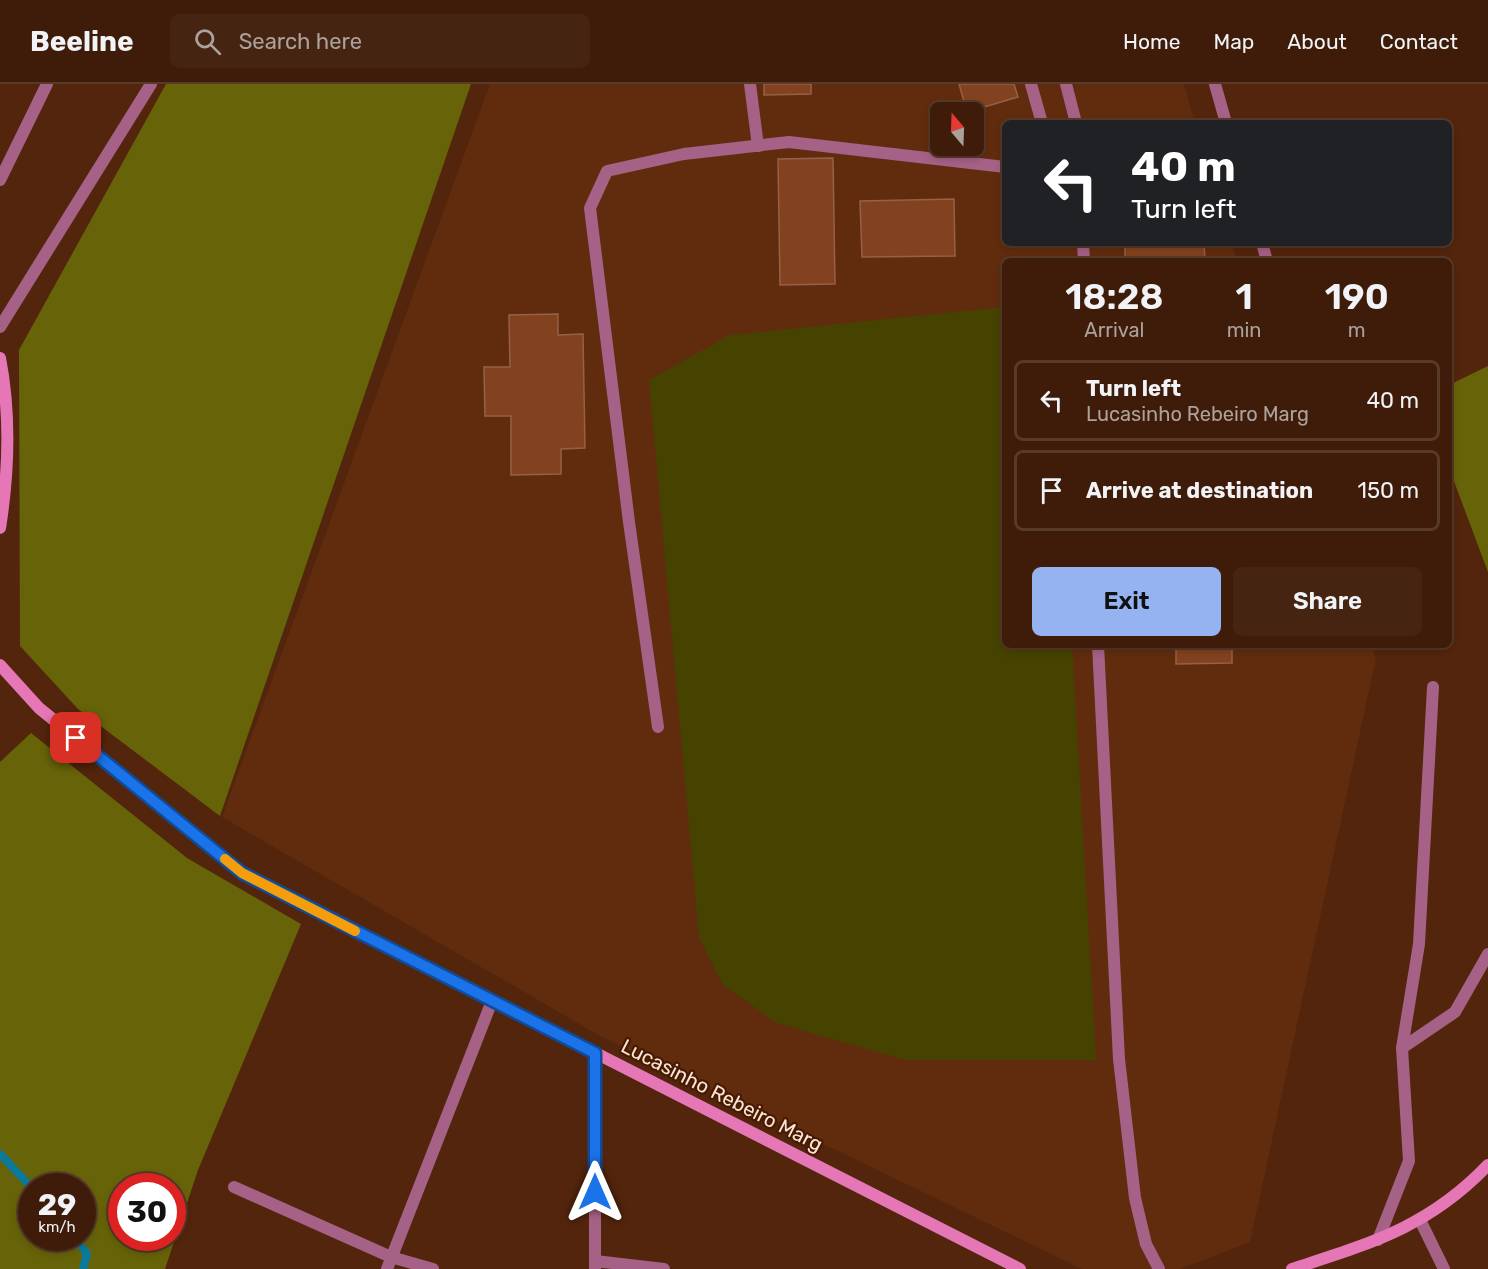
<!DOCTYPE html>
<style>
:root{--surface:#3e1c09;--page:#452512;--text:#f1f3f6;--muted:#ada19c;--line:#573a2a;--accent:#95b2f1}
body{margin:0;font-family:Rubik,sans-serif;background:var(--page);color:var(--text);height:100vh;display:flex;flex-direction:column;font-size:22px;white-space:nowrap}
*{box-sizing:border-box;margin:0}
p{font-size:20px;color:var(--muted)}
.icon{flex:none;width:33px;height:33px;fill:none;stroke:currentColor;stroke-width:2;stroke-linecap:round;stroke-linejoin:round}
.map{position:relative;flex:1;overflow:hidden}
.sheet{position:absolute;left:1002px;top:174px;width:450px;height:390px;display:flex;flex-direction:column;background:var(--surface);border-radius:9px;box-shadow:0 3px 9px #0003,0 0 0 2px var(--line)}
.sheet>*{flex:none}
.banner{position:absolute;left:1002px;top:36px;width:450px;height:126px;border-radius:9px;box-shadow:0 3px 9px #0003,0 0 0 2px var(--line);background:#202124;color:#fff;overflow:hidden}
.needle{width:39px;rotate:341deg}
.fabs{position:absolute;left:930px;top:18px;display:grid;gap:12px}
.fabs a{display:grid;place-items:center;width:54px;height:54px;border-radius:9px;background:var(--surface);box-shadow:0 3px 9px #0003,0 0 0 2px var(--line);font-size:30px}
.speed{position:absolute;left:18px;top:1089px;display:flex;gap:12px;font-size:30px;font-weight:700;text-align:center}
.speed>*{display:grid;place-content:center;width:78px;height:78px;border-radius:50%;background:var(--surface);box-shadow:0 3px 9px #0003,0 0 0 2px var(--line);line-height:1}
.speed small{font-size:15px;font-weight:400}
.speed .limit{border:9px solid #d22;background:#fff;color:#111}
.pin{position:absolute;display:grid;place-items:center;width:51px;height:51px;color:#fff;margin:-26px;border-radius:12px;box-shadow:0 3px 9px #0006}
.me{position:absolute;width:66px;margin:-33px;rotate:0deg;stroke-linejoin:round;filter:drop-shadow(0 0 4px #0008)}
.turn{display:flex;align-items:center;gap:21px;height:126px;padding:0 30px;font-size:27px}
.turn .icon{width:78px;height:78px;stroke-width:2.5}
.turn b{display:block;font-size:42px;line-height:51px}
.eta{display:flex;justify-content:space-evenly;align-items:center;height:102px;text-align:center}
.eta b{font-size:36px;font-weight:600;line-height:42px}
.cta{display:flex;gap:12px;margin-top:auto;padding:12px 30px}
.cta a{flex:1;height:69px;border-radius:9px;background:var(--accent);color:#111;font-size:24px;font-weight:600;line-height:69px;text-align:center}
.cta a+a{background:var(--page);color:var(--text)}
ul{padding:0;list-style:none}
li{display:flex;align-items:center;gap:18px;height:81px;margin:0 12px 9px;padding:0 18px;border:3px solid var(--line);border-radius:9px}
li div{flex:1}
li b{display:block;font-size:22px}
li em{font-style:normal}
header{display:flex;align-items:center;gap:36px;box-sizing:border-box;height:84px;padding:0 30px;background:var(--surface);border-bottom:2px solid var(--line)}
header strong{font-size:28px}
nav{display:flex;gap:33px;margin-inline-start:auto;font-size:21px}
.search{width:420px;height:54px;background:var(--page);display:flex;align-items:center;gap:15px;box-sizing:border-box;padding:0 21px;border-radius:9px;color:var(--muted);font-size:22px}
.map>svg:first-child{display:block}
</style>
<header>
<strong>Beeline</strong>
<div class="search"><svg class="icon" aria-label="search" viewBox="0 0 24 24"><circle cx="10" cy="10" r="6"/><path d="M15 15l6 6"/></svg>Search here</div>
<nav><a>Home</a><a>Map</a><a>About</a><a>Contact</a></nav>
</header>
<div class="map">
<svg width="1488" height="1185" viewBox="0 0 1488 1185">
<rect width="100%" height="100%" fill="#53250c"/>
<path fill="#612c0e" fill-rule="evenodd" d="M490,0H1184L1195,39H1005V159H1231L1237,177H1005V561H1371L1376,574L1250,1158L1180,1185H1082L602,953L222,733ZM940,28H974V62H940Z"/>
<path fill="#464300" d="M1005,223V561H1072L1096,976H905L777,939L723,901L699,853L649,296L730,251Z"/>
<g fill="#676309" fill-rule="evenodd">
<path d="M166,0H471L220,732L78,625L20,562L19,266Z"/>
<path d="M1488,282V488L1449,384V301Z"/>
<path d="M31,649L187,774L301,840L198,1086L165,1185H0V678ZM32,1102H82V1154H32ZM122,1102H172V1154H122Z"/>
</g>
<g fill="none" stroke-linecap="round" stroke-linejoin="round">
<g stroke="#0a799b" stroke-width="8">
<path d="M0,1070L32,1104"/>
<path d="M74,1154L87,1169L83,1185"/>
</g>
</g>
<g fill="#83421f" stroke="#956148" stroke-width="1.5">
<path d="M764,0H811V10L764,11Z"/>
<path d="M959,0H1014L1018,13L967,28Z"/>
<path d="M833,74L835,200L780,201L778,75Z"/>
<path d="M954,115L955,172L862,173L860,117Z"/>
<path d="M1125,159H1204L1205,177H1125Z"/>
<path d="M558,230V251L583,250L585,364L561,365V390L511,391V332H485L484,283H510L509,231Z"/>
<path d="M1176,561H1232V579L1176,580Z"/>
</g>
<g fill="none" stroke-linecap="round" stroke-linejoin="round">
<g stroke="#a66187" stroke-width="12">
<path d="M750,0L758,62"/>
<path d="M1031,0L1042,39"/>
<path d="M1066,0L1076,39"/>
<path d="M1083,159L1084,177"/>
<path d="M1098,561L1119,975L1135,1114L1146,1160L1159,1185"/>
<path d="M658,643L629,438L590,124L607,87L684,70L789,58L1005,83"/>
</g>
<g stroke="#a66187" stroke-width="12">
<path d="M1215,0L1226,39"/>
<path d="M0,96L47,0"/>
<path d="M1262,159L1267,177"/>
<path d="M0,243L151,0"/>
<path d="M1402,964L1455,928L1488,870"/>
<path d="M234,1103L391,1173L433,1185"/>
<path d="M1420,1136L1444,1185"/>
<path d="M1378,1156L1409,1077L1402,964L1419,860L1433,603"/>
<path d="M595,1177L664,1185"/>
<path d="M387,1185L492,917"/>
<path d="M595,1185V969"/>
</g>
<g stroke="#e677b6" stroke-width="12">
<path d="M0,274C11,331 9,387 0,444"/>
<path d="M0,581L39,624L242,789L1020,1185"/>
<path d="M1292,1185C1371,1159 1429,1143 1488,1081"/>
</g>
</g>
<g fill="none" stroke-linecap="round" stroke-linejoin="round">
<g stroke="#114b97" stroke-width="15">
<path id="route" d="M76,654L242,789L595,969V1108"/>
</g>
<use href="#route" stroke="#1a73e8" stroke-width="10"/>
<path stroke="#f59e0b" stroke-width="10" d="M225,775L242,789L355,847"/>
</g>
<g text-anchor="middle" stroke-width="4.5" stroke-linejoin="round" paint-order="stroke">
<g font-size="20" fill="#fce4d9" stroke="#471b01">
<text transform="translate(722 1011) rotate(27)" y="7">Lucasinho Rebeiro Marg</text>
</g>
</g>
</svg>
<div class="fabs">
<a><svg class="needle" viewBox="-14 -14 28 28"><path d="M0-13l5 13h-10z" fill="#e53935"/><path d="M0 13l5-13h-10z" fill="#ada19c"/></svg></a>
</div>
<div class="speed"><div>29<small>km/h</small></div><div class="limit">30</div></div>
<div class="pin" style="left:76px;top:654px;background:#d93025"><svg class="icon" aria-label="arrive" viewBox="0 0 24 24"><path d="M6 21V4h12l-3 4 3 4H6"/></svg></div>
<svg class="me" style="left:595px;top:1108px" viewBox="-20 -20 40 40"><path d="M0-17L14 15 0 8-14 15z" fill="#1a73e8" stroke="#fff" stroke-width="4"/></svg>
<div class="banner">
<div class="turn"><svg class="icon" aria-label="left" viewBox="0 0 24 24"><path d="M17 20v-9H6M10 6l-5 5 5 5"/></svg><div><b>40 m</b>Turn left</div></div>
</div>
<section class="sheet">
<div class="eta">
<div><b>18:28</b><p>Arrival</p></div>
<div><b>1</b><p>min</p></div>
<div><b>190</b><p>m</p></div>
</div>
<ul>
<li><svg class="icon" aria-label="left" viewBox="0 0 24 24"><path d="M17 20v-9H6M10 6l-5 5 5 5"/></svg><div><b>Turn left</b><p>Lucasinho Rebeiro Marg</p></div><em>40 m</em></li>
<li><svg class="icon" aria-label="arrive" viewBox="0 0 24 24"><path d="M6 21V4h12l-3 4 3 4H6"/></svg><div><b>Arrive at destination</b></div><em>150 m</em></li>
</ul>
<div class="cta"><a>Exit</a><a>Share</a></div>
</section>
</div>
